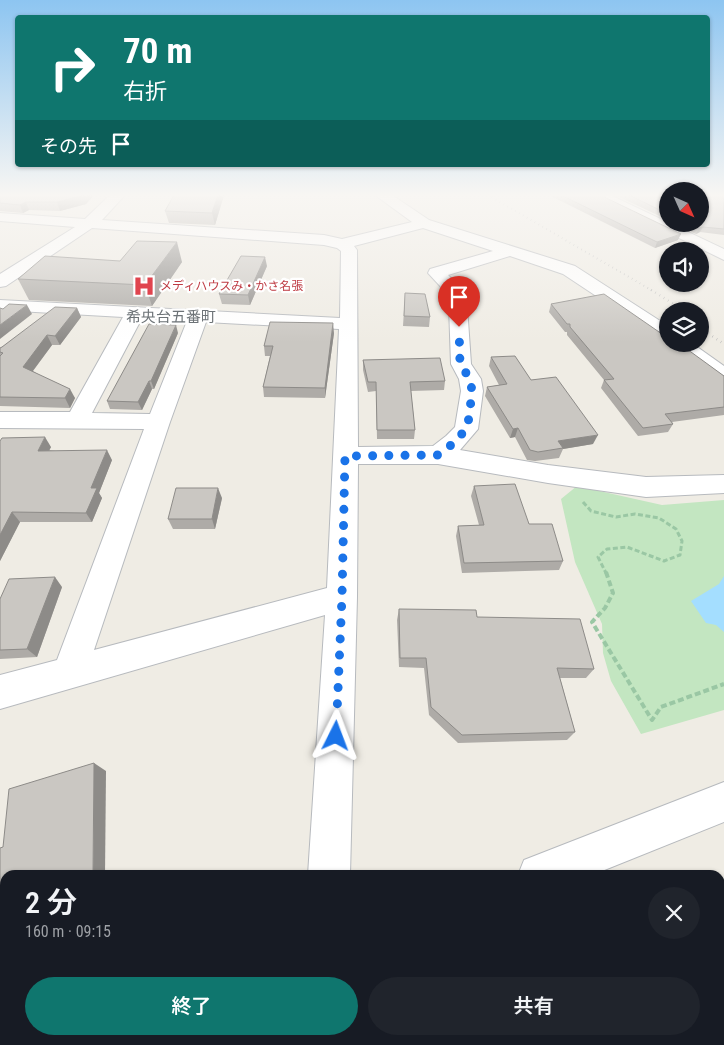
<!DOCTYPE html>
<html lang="ja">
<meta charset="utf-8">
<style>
:root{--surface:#171b24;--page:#20242c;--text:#f1f3f6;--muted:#9ea1a6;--accent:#0f766e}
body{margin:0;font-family:"Roboto Condensed","Noto Sans JP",sans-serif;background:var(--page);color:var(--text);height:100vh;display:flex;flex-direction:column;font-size:19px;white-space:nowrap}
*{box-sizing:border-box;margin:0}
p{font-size:16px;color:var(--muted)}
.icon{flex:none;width:28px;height:28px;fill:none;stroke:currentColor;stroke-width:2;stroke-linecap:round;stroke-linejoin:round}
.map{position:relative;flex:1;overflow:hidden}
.sheet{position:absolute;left:0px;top:870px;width:725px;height:175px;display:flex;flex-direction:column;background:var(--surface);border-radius:15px 15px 0 0;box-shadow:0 1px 4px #0004}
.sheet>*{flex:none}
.top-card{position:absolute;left:15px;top:15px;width:695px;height:152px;border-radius:5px;box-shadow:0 1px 4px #0004;background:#0f766e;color:#fff;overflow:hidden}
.needle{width:32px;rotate:135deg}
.controls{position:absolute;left:659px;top:182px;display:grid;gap:10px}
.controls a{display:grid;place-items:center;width:50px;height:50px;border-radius:50%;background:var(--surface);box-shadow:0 1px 4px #0004;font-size:25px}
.pin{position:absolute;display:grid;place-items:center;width:42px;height:42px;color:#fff;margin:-51px -21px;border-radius:50% 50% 50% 0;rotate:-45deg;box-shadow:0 0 5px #0007}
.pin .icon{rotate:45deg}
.me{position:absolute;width:55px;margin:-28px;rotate:3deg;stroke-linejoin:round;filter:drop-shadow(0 0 4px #0008)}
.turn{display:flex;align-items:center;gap:18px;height:105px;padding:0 25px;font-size:22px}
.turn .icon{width:65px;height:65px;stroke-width:2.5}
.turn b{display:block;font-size:35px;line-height:42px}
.then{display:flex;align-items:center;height:48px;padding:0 25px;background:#0003;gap:10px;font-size:19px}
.round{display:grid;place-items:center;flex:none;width:52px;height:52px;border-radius:26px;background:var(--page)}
.summary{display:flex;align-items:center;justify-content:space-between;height:85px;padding:0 25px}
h1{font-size:30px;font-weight:600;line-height:38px}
.primary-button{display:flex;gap:10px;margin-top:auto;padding:10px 25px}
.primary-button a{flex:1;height:58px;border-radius:30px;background:var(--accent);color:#fff;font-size:20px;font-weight:600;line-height:58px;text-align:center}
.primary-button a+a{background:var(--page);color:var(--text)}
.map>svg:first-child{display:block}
</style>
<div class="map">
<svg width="724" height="1045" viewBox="0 0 724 1045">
<rect width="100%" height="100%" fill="#efece4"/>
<path fill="#c3e6c1" d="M577,486L662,505L724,500V710L641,734L611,681L603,653L602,624L575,562L561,499Z"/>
<path fill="#a4deff" d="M724,576V632L716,625L706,623L691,601L719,584Z"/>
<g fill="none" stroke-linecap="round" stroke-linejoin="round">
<g stroke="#b7babe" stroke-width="2">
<g id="minor">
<path d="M110,195H125L102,220L324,235L342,239L412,222L375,195H392L429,220L575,266L668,326V341L661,339L563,274L510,256L448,275L471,299L467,306L471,364L481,379L483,391L478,429L460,450L548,465L646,477L724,475V493L646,497L548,483L438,464H358L357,597L350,875H308L325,615L0,709V675L57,660L144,429L0,428V412H70L123,317L0,310V300L340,318L341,251L337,248L324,245L92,228L6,286L0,287V274L75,227L0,221V213L85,219ZM423,228L493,251L430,269L428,273L453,300L449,306L451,364L459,379L461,391L455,427L446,436L433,446L358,447L357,250L354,246ZM142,318L187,321L150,414L92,413ZM206,322L339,329L327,588L94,650L170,422Z"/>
<path d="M591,195H610L724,249V260Z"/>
<path d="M670,344H693L724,366V382L716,381L673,348Z"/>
<path d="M724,782V822L592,875H518L524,860Z"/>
<path d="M103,1040H163L161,1045H101Z"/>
<rect x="297" y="1040" width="50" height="5"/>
</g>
</g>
<path stroke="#9ac7a4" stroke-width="3" stroke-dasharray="5 2.5" stroke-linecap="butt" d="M583,502L591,511L616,517L635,514L659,518L676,529L682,541L680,555L664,561L627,547L607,549L598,557L606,573"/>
<path stroke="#9ac7a4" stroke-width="4" stroke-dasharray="6 3" stroke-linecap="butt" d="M606,572L613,593L605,608L592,622L652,720L661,707L724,684"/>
<use href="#minor" fill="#fff" fill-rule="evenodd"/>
<path stroke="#b3b4b5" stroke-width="2" stroke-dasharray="0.5 4" stroke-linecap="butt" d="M488,195L653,291"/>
<g stroke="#b3b4b5" stroke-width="2.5" stroke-dasharray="0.5 4.5" stroke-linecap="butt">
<path d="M651,290L685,311"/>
<path d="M700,328L724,344"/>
</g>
</g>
<g fill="#aeaba7">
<path d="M0,195H94L86,204L60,211L29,210L23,213L0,211Z"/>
<path d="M174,195H224L215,225L169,223L165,211Z"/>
<path d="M549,195H600L678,240L655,248Z"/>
<path d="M615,195H668V220Z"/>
<path d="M724,195V235L700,232L696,234L675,224H700Z"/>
<path d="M120,261L182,262L152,306L29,300L18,279Z"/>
<path d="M267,266L250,305L222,304L219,294Z"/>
<path d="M405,293L430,317L429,327L403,326Z"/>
<path d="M551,304L662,334L724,376V415L672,422L673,424L668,432L638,436L601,388L604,380L567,335V332H565L549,312Z"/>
<path d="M77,308L81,317L60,345H52L33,371L75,398L70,408L0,406V348Z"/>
<path d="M178,333L154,389H152L142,410L110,409L107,401Z"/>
<path d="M334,333L325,398L264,397L263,387L270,356H265L264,346Z"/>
<path d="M491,357L531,380L593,444L563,449L559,458L535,461L527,460L515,437L510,438L485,396L487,387L499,385L489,366Z"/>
<path d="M363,360L445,381L444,390L411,391L415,430L414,439H377L376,391L368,392L363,370Z"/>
<path d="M0,441L51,447L49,450L112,460L99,493L102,498L92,522H20L0,561Z"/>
<path d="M474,486L529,524L563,561L559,570L462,573L456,536L458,526L479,525L471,496Z"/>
<path d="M222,498L215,529H173L168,519Z"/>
<path d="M62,587L37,657L0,659V599Z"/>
<path d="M399,609L477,617L594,669L586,678H560L575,732L567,740L458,743L429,715L424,668L399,667L397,620Z"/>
<path d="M724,1006V1045H636L647,1040H720V1007Z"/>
</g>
<g fill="#8d8b88">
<path d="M83,195H94L86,204L60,211L57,202Z"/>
<path d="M218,195H224L215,225L212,213Z"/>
<path d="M26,202L29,210L23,213L20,205Z"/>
<path d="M703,227L700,232L696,234L699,228Z"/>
<path d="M681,234L678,240L655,248L657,242Z"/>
<path d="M177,242L182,262L152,306L145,285Z"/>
<path d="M265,257L267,266L250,305L248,295Z"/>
<path d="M27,305L32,314L0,339V325Z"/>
<path d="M77,308L81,317L60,345L55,336Z"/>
<path d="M333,323L334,333L325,398V388Z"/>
<path d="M176,325L178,333L154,389L151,381Z"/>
<path d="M47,335L52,345L29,376L23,367Z"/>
<path d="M149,381L152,389L142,410L138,402Z"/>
<path d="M70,389L75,398L70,408L65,398Z"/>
<path d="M518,428L515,437L510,438L513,429Z"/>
<path d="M598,435L593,444L563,449L558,441Z"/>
<path d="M45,437L51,447L44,461L38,451Z"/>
<path d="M107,450L112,460L99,493L102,498L92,522L86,513L91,488Z"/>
<path d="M218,488L222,498L215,529L212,519Z"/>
<path d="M12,512L20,522L0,561V535Z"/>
<path d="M55,577L62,587L37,657L27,649Z"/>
<path d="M94,763L106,771L105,875H93Z"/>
<path d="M5,973V978H0V975Z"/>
</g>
<g fill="#cac7c2" stroke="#8d8b88">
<path d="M0,195H83L57,202H26L20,205L0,203Z"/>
<path d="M174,195H218L212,213L165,211Z"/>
<path d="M561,195H600L681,234L657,242Z"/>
<path d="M629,195H668V214Z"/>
<path d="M700,195H724V229L703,227L699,228L690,224H700Z"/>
<path d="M137,241L177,242L145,285L18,279L45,256L120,261Z"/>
<path d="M241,256L265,257L248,295L219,294Z"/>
<path d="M405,293L425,294L430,317L404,316Z"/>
<path d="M604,294L662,334H668V344H680L724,376V407L665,414L673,424L643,428L604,380L614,379L570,327V324H567L551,304Z"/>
<path d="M9,304L27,305L0,325V308L3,309Z"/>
<path d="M55,307L77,308L55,336L47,335L23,367L70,389L65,398L0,397V356L3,353L0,352V348L2,347Z"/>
<path d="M270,322L333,323L325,388L263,387L273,346H264Z"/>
<path d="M149,324L176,325L151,381H149L138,402L107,401Z"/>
<path d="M515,356L531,380L556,377L598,435L558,441L563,448L538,452L530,450L518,428L513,429L487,387L507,384L491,357Z"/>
<path d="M440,358L445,381L410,382L415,430H377L376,382H368L363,360Z"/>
<path d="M45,437L38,451L107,450L91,488H97L86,513L12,512L0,535V441L2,438Z"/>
<path d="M515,484L529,524H552L563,561L464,563L458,526L484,525L474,486Z"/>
<path d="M176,488H218L212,519H168Z"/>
<path d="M55,577L27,649L0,650V599L9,579Z"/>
<path d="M399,609L476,610L477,617L580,619L594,669L557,668L575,732L462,735L431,707L426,658H400Z"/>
<path d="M94,763L93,875H5V973L0,975V848L3,847L9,789Z"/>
<path d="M724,1022V1045H675L685,1040H720V1024Z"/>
</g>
<linearGradient id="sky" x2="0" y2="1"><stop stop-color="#8dc5f1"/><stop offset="0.57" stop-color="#f8f6f3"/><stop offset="1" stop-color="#f8f6f3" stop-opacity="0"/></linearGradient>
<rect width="724" height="342" fill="url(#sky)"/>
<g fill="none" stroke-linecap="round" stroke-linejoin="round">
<path stroke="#1a73e8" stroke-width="9" stroke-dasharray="0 16.2" d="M336,736L342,597L345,456L438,455L455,442L466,429L469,418L472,391L470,379L460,364L459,327"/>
</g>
<defs>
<g id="hospital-bare" transform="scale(1.725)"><path d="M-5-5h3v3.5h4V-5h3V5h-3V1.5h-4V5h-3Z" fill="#e0444e" stroke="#fff" stroke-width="2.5" paint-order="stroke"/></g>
</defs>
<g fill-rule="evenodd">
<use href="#hospital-bare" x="144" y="286"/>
</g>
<g text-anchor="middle" stroke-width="4.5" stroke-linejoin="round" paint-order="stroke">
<g font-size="12" fill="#be3a42" stroke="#fff" text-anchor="start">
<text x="160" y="290">メディハウスみ・かさ名張</text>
</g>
<g font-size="15" fill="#6d7377" stroke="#fff">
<text x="171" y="322">希央台五番町</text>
</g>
</g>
</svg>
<div class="controls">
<a><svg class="needle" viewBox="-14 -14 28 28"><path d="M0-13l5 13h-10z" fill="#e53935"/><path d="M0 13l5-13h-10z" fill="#9ea1a6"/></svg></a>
<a><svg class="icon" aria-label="sound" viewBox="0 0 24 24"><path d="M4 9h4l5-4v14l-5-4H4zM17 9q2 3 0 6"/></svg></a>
<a><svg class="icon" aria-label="layers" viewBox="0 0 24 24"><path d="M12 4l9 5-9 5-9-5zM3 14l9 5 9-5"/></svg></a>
</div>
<div class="pin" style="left:459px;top:327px;background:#d93025"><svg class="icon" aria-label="arrive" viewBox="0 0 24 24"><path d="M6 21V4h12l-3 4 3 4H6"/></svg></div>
<svg class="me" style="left:336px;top:736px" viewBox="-20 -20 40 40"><path d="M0-17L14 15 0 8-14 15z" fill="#1a73e8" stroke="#fff" stroke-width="4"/></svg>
<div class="top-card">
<div class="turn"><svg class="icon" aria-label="right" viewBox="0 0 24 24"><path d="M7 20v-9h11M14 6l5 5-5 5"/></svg><div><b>70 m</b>右折</div></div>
<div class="then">その先<svg class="icon" aria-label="arrive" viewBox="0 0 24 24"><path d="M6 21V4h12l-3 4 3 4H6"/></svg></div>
</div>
<section class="sheet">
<div class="summary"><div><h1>2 分</h1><p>160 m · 09:15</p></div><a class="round"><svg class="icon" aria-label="close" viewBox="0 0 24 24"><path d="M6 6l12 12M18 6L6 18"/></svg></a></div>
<div class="primary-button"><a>終了</a><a>共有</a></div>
</section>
</div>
